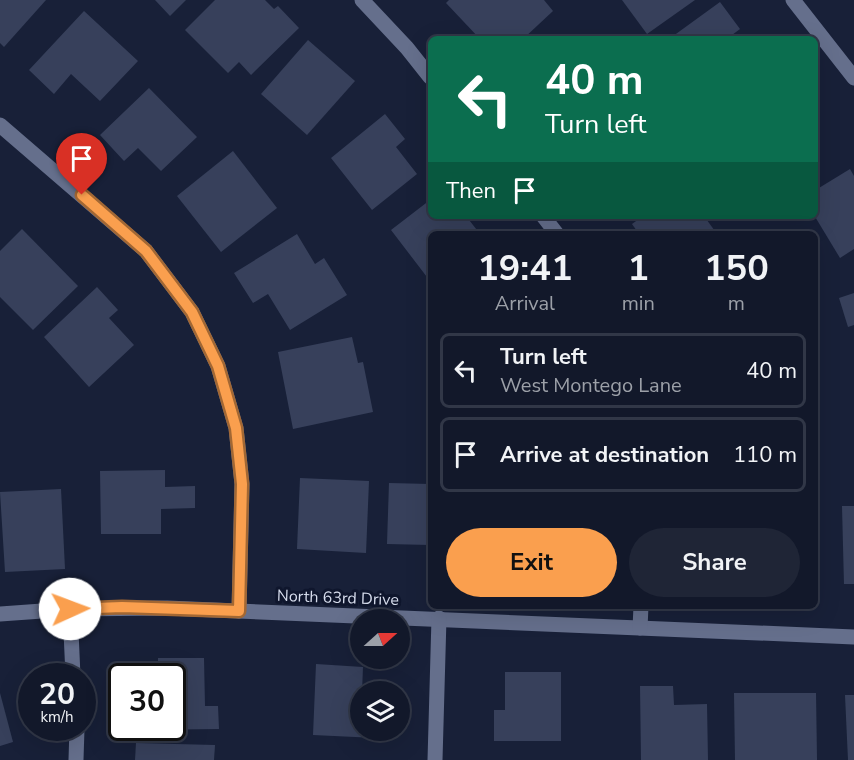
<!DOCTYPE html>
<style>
:root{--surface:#12182a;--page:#1f2536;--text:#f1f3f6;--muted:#9ca0a8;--line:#313747;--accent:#fa9f4e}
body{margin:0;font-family:"Nunito Sans",sans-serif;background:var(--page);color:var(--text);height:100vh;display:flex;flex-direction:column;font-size:22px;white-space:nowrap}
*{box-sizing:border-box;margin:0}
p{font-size:20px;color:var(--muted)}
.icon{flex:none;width:33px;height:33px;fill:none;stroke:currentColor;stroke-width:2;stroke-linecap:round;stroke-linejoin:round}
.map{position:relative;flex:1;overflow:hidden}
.sheet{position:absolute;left:428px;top:231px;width:390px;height:378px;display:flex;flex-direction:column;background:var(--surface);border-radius:9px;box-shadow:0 6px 24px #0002,0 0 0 2px var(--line)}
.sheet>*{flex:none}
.banner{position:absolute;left:428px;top:36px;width:390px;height:183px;border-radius:9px;box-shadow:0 6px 24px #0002,0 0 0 2px var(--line);background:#0b6e4f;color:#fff;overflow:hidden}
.needle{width:39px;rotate:69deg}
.buttons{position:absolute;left:350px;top:609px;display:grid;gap:12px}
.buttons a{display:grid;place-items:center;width:60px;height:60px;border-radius:50%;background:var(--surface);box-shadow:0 6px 24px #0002,0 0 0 2px var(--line);font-size:30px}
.speed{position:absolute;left:18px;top:663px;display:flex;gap:12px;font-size:30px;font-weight:700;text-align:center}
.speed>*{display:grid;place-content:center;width:78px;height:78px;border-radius:50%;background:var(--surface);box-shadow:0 6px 24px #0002,0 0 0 2px var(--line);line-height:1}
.speed small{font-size:15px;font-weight:400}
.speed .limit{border:3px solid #111;border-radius:9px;background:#fff;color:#111}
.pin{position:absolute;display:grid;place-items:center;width:51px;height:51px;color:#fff;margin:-62px -26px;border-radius:50% 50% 50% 0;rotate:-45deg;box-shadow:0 0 6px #0007}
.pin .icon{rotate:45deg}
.me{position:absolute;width:66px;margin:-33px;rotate:88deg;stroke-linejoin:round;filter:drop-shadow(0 0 4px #0008)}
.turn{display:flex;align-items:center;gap:21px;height:126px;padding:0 18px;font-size:27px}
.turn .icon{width:78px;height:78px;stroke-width:2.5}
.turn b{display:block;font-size:42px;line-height:51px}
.then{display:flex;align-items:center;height:57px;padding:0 18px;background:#0003;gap:12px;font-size:22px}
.eta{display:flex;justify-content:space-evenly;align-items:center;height:102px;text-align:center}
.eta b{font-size:36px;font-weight:700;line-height:42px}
.action{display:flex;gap:12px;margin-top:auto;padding:12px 18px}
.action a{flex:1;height:69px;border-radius:36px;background:var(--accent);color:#111;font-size:24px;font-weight:700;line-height:69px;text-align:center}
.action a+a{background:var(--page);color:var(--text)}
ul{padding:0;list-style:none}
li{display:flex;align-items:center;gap:18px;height:75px;margin:0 12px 9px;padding:0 6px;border:3px solid var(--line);border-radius:9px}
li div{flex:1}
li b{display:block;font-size:22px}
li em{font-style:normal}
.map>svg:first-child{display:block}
</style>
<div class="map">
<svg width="854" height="760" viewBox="0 0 854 760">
<rect width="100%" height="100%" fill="#182038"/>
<g fill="#37405b">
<path d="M0,0H46L4,47L0,43Z"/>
<path d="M155,0H186L170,16Z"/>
<path d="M215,0H265L274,9L278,6L299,28L251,75L239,62L228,73L185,30Z"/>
<path d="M449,0H544L553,11L523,39H480L446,3Z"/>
<path d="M622,0H695L647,34Z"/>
<path d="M720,2L740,29L732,35L734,39H669Z"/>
<path d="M84,11L138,61L100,101L71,74L54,94L29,70Z"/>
<path d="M308,40L355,81L307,135L261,94Z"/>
<path d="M149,88L197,137L161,171L138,148L124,161L100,135Z"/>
<path d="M385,114L405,139L396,147L417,174L372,210L331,158Z"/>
<path d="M233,151L277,208L221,252L177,196Z"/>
<path d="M850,169L854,176V249L840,258L814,215V191Z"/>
<path d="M430,200V216H466L480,234H430V281L391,230Z"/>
<path d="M643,216H704L717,234H639L632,224Z"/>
<path d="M22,229L78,286L33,330L0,297V251Z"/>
<path d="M297,234L315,264L324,258L347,295L290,330L268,294L253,303L234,273Z"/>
<path d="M97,287L118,310L109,318L134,345L89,387L44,337Z"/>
<path d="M854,293V325L848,327L839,298Z"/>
<path d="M352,337L358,363L363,362L373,412L293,429L278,352Z"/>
<path d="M165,470V487L195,486V508L161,509V534H101L100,471Z"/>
<path d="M300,478L369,481L366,553L297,549Z"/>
<path d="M389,483L430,484V545L387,544Z"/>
<path d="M61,489L65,569L5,572L0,492Z"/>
<path d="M842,506H854V584H844Z"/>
<path d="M158,658H204L205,706H218L219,729L137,730V728H172V676H158Z"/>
<path d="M316,664L363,667L362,692H360V730H377L376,738L313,735Z"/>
<path d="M505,672H561V741H494V710H505Z"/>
<path d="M640,686H673L674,705L707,704L708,760H641Z"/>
<path d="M0,693L13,742L0,746Z"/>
<path d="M734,693H816L817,760H735Z"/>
<path d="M845,695H854V760H848Z"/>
<path d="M136,743L215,745L214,760H135Z"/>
</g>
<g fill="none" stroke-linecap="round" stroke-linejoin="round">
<g stroke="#656f8c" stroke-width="15">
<path d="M362,0L407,48L430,77"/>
<path d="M793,0L854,78"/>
<path d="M0,125L146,251L192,312L218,366L236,428L242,484L239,611"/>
<path d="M543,216L557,234"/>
<path d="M70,609L73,676"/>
<path d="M0,614L70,609L167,608L854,637"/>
<path d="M640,628L641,606"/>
<path d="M76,760L77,728"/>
<path d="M435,760L439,618"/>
</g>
</g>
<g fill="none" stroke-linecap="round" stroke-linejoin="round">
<g stroke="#a26733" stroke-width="15">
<path id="route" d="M70,609L122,607L239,611L242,484L236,428L218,366L192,312L146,251L82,195"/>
</g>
<use href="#route" stroke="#fa9f4e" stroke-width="10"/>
</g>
<g text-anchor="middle" stroke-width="6" stroke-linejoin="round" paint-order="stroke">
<g font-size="16" fill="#d7dded" stroke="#0f162d">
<text transform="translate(338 597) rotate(2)" y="6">North 63rd Drive</text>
</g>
</g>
</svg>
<div class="buttons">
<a><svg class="needle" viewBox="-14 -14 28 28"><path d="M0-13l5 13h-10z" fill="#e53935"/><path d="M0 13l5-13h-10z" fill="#9ca0a8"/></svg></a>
<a><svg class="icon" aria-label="layers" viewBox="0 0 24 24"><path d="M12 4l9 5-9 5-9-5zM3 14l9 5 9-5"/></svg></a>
</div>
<div class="speed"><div>20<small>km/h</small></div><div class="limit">30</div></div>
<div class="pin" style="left:82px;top:195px;background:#d93025"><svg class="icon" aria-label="arrive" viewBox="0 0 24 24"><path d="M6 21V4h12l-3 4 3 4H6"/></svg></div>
<svg class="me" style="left:70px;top:609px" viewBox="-20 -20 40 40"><circle r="19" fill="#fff"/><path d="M0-13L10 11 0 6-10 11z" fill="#fa9f4e"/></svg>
<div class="banner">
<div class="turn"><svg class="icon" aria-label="left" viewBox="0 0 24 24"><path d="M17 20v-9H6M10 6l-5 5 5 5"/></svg><div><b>40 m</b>Turn left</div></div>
<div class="then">Then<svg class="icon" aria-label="arrive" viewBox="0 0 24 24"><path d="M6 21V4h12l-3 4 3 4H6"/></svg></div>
</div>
<section class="sheet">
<div class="eta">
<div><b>19:41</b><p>Arrival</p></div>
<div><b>1</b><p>min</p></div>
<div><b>150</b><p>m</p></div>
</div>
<ul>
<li><svg class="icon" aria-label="left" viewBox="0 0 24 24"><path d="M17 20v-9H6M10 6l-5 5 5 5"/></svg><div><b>Turn left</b><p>West Montego Lane</p></div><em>40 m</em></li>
<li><svg class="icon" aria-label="arrive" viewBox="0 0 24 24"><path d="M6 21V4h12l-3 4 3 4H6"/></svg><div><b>Arrive at destination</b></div><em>110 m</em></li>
</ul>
<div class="action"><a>Exit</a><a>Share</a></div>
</section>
</div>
